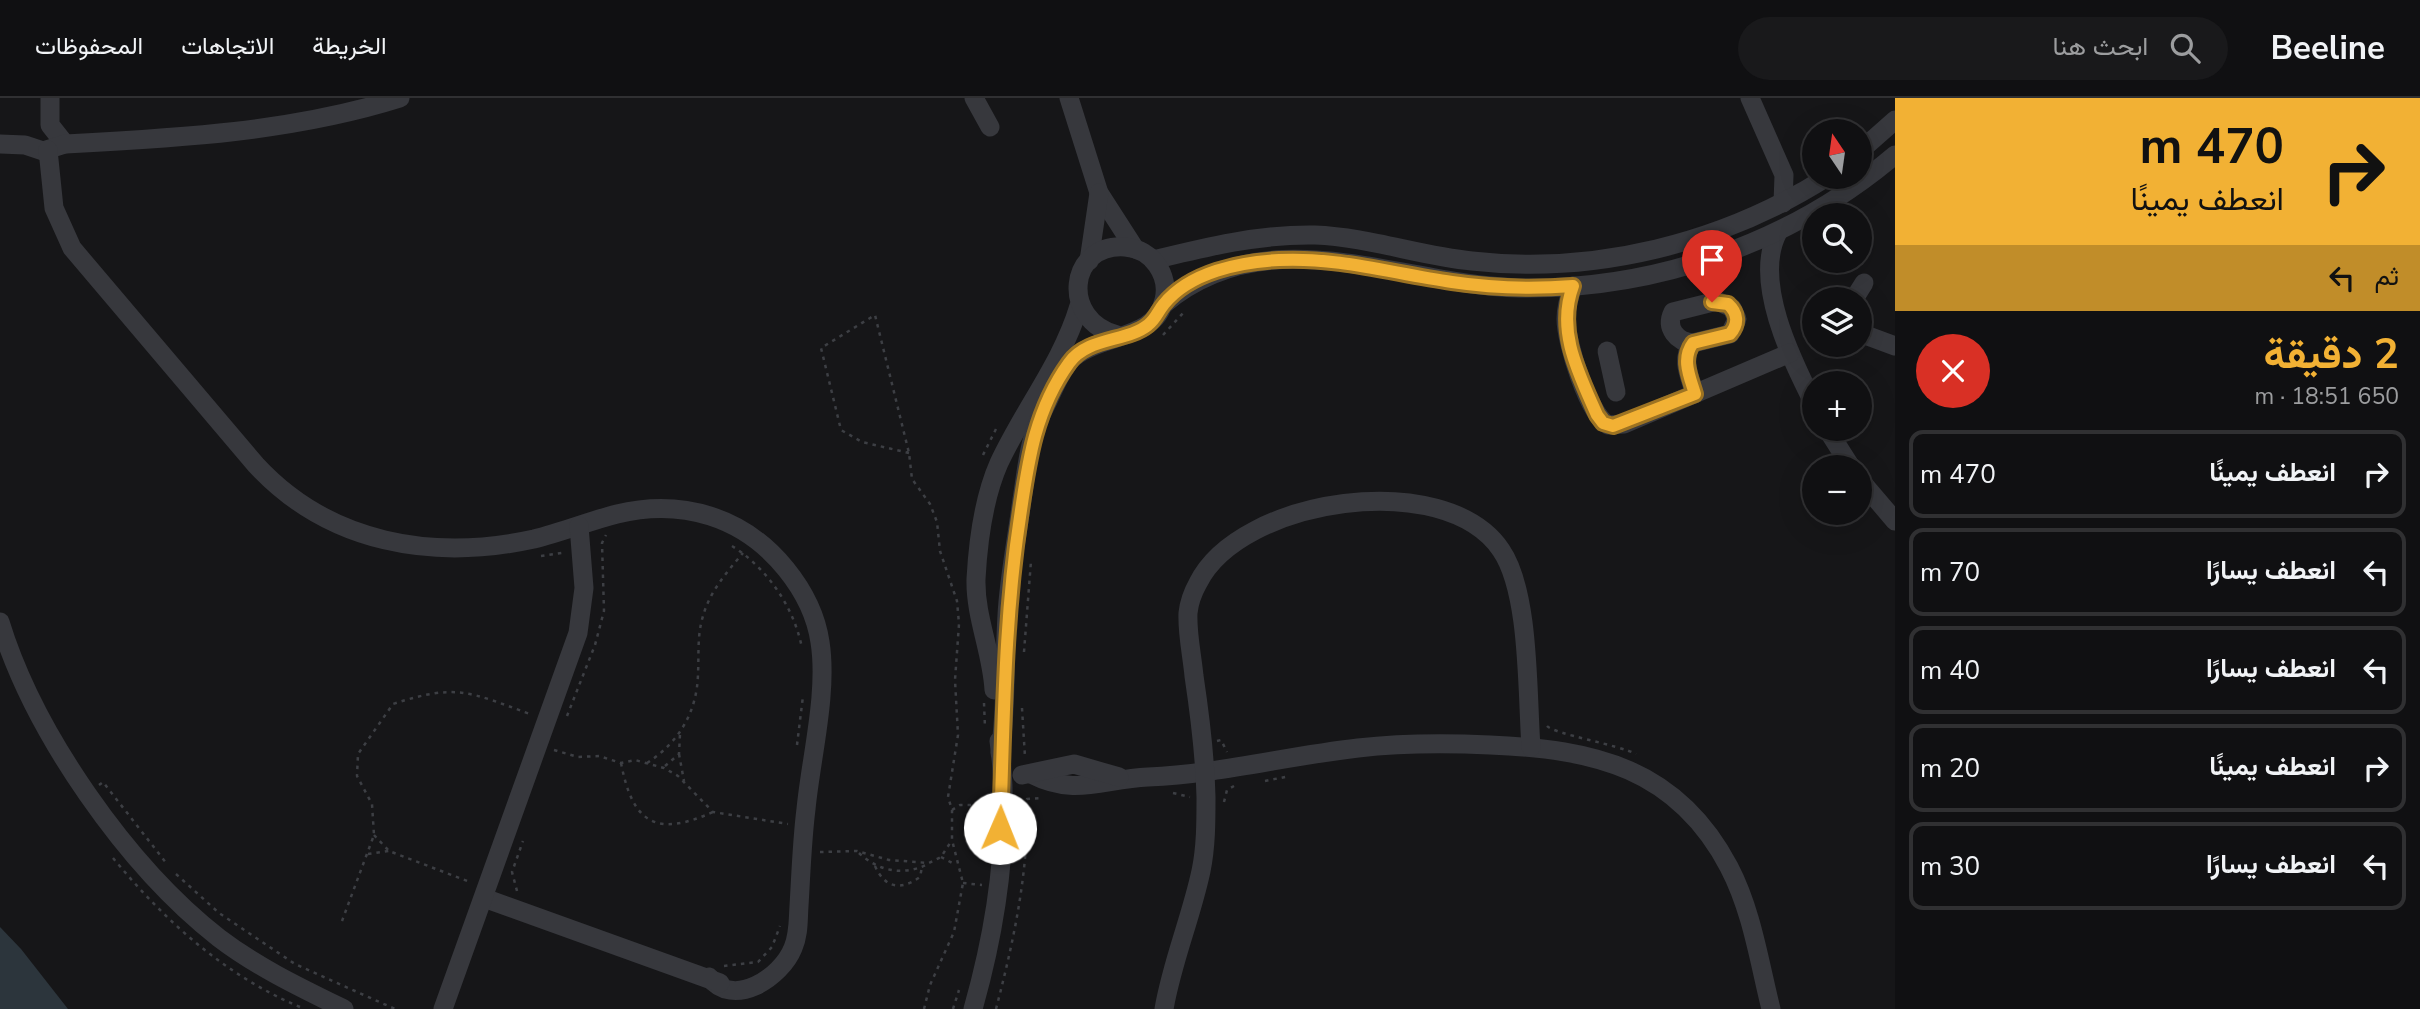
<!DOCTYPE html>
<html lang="ar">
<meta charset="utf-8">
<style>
:root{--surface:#101012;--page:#19191b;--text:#f1f3f6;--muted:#9c9d9f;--line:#303032;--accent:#f2b134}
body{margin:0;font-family:"Nunito Sans",Vazirmatn,sans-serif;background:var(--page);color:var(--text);direction:rtl;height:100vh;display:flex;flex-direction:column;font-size:26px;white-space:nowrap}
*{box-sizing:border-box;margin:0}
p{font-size:23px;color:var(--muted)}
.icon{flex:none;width:38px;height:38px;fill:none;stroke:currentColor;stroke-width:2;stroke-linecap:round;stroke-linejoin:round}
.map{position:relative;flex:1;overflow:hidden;direction:ltr}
.side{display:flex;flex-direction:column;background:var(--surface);width:525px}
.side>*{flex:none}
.hud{background:#f2b134;color:#111;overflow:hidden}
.needle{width:46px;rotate:347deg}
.fabs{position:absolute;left:1802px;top:21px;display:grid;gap:14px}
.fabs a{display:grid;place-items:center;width:70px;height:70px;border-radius:50%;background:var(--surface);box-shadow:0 7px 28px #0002,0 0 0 2px var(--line);font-size:35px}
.pin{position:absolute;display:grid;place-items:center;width:60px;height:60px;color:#fff;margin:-72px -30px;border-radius:50% 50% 50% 0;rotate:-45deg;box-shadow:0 0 7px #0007}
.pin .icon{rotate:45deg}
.me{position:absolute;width:77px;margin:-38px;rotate:1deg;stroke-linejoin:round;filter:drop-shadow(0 0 5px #0008)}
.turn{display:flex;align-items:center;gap:24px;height:147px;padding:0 21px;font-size:32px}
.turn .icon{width:91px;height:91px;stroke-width:2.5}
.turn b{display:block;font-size:49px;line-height:60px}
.then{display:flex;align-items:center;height:66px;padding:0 21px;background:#0003;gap:14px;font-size:26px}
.round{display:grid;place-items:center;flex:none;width:74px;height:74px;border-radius:37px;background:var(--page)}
.summary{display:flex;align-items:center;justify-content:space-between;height:119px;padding:0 21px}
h1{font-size:42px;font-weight:700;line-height:52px;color:var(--accent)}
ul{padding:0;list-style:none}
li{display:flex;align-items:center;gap:21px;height:88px;margin:0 14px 10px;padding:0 7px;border:4px solid var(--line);border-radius:14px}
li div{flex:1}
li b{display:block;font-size:26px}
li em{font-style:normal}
header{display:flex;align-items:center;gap:42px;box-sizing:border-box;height:98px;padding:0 35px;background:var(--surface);border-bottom:2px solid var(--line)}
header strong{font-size:33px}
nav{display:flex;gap:38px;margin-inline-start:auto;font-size:24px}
.search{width:490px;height:63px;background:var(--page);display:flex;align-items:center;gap:18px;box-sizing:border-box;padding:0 24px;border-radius:38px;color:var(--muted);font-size:26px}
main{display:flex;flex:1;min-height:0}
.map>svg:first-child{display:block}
</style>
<header>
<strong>Beeline</strong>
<div class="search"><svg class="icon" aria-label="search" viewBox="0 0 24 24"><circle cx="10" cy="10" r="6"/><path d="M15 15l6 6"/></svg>ابحث هنا</div>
<nav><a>الخريطة</a><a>الاتجاهات</a><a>المحفوظات</a></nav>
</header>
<main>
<section class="side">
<div class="hud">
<div class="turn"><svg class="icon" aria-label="right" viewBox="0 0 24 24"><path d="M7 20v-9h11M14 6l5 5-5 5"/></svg><div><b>470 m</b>انعطف يمينًا</div></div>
<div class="then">ثم<svg class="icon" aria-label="left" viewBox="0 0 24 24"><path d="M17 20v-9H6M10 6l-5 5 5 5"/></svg></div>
</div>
<div class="summary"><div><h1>2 دقيقة</h1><p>650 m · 18:51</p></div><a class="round" style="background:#d93025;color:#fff"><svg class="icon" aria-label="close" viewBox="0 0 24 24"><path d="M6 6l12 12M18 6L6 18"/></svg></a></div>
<ul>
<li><svg class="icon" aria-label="right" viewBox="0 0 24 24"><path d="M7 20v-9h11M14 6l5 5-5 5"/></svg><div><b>انعطف يمينًا</b></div><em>470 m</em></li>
<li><svg class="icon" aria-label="left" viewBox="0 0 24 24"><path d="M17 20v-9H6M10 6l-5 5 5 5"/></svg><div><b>انعطف يسارًا</b></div><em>70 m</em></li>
<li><svg class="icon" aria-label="left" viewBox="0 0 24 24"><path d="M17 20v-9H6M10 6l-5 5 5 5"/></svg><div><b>انعطف يسارًا</b></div><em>40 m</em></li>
<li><svg class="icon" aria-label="right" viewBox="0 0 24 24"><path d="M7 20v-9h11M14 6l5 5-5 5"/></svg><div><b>انعطف يمينًا</b></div><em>20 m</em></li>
<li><svg class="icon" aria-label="left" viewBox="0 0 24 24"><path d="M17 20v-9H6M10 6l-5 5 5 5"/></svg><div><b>انعطف يسارًا</b></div><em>30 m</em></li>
</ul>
</section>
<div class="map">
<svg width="1895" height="911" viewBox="0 0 1895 911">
<rect width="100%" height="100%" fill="#161618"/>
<path fill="#2c353c" d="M0,829L21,851L68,911H0Z"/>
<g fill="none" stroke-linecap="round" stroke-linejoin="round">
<g stroke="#3d3f44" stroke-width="2.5" stroke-dasharray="3.5 5" stroke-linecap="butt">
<path d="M1163,237L1184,214"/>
<path d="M909,355L862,344L841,332L821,250L875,217L909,355L912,381L930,406L937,424L940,453L957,503L959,526L955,582L958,637L948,699L952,712V742L963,785L954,834L930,887L924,911"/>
<path d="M983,357L997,329"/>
<path d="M732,448C767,470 794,509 802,550"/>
<path d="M541,458L562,455L565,457"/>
<path d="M1024,554L1031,463"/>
<path d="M984,605L985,630"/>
<path d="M1022,610L1025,659"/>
<path d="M567,618L595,547L604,513L602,445L606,437"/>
<path d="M1547,628C1554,636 1619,647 1636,656"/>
<path d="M1217,643L1221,642L1227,654"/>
<path d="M797,647L803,598"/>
<path d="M554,652L578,659L599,658L621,665L635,662L664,670L678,678L713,714L788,726"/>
<path d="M679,656L684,683"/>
<path d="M621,665C633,727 657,739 713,714"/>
<path d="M647,665C678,645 697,615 698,576C699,557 697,537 703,518C710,493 727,474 743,455"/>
<path d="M665,668L679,656L680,636"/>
<path d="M1265,683L1290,678"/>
<path d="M99,687L103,684L167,766"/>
<path d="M1173,695L1190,699"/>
<path d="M1224,704L1227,692L1234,688"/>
<path d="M952,712L960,707H989"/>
<path d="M374,737L389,753L470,784"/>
<path d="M820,754L857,753L889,762L929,765L941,759L952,742"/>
<path d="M859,755C878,773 902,778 926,767"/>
<path d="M368,756L389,753"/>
<path d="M941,759L956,767"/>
<path d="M113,760C165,823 224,877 300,909"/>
<path d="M875,768C885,790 900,793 920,779L922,769"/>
<path d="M176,776L219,815L295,866L395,911"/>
<path d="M963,785L982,787"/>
<path d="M517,793L512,774L523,743"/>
<path d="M342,823L374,737L372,706L357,678L358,656L393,606C457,585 469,594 530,616"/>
<path d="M724,868L758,864L772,849L780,828"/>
<path d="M953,911L959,892"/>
<path d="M996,911C1014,842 1029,772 1027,701L1041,700"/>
</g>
<g stroke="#37383d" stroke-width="19">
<path d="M50,0V27L65,46"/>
<path d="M974,0L990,29"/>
<path d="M1069,0L1099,95L1135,151"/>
<path d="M1750,0L1784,77L1783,105"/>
<path d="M0,46L25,47L43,53L65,46C178,40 292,34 400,0"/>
<path d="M48,52L54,110L72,150L256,367C329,446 433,463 534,441C563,434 589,423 617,416C682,400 744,419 786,471C803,492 816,517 820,544C828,595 811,659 806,711C802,743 801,775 799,808C798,822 799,836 793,850C781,880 733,911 709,879"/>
<path d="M1860,53L1895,22"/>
<path d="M1778,134C1752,183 1792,262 1815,308"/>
<path d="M1153,162C1206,149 1260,136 1315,137C1368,139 1420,158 1472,163C1595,177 1723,145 1827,79"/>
<path d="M1089,163L1099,95"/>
<path d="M1573,188C1569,199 1566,209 1566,221C1566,244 1588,316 1608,327L1624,326L1790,255"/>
<path d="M1854,201L1864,185"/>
<path d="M1163,207C1269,117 1399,187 1519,190C1656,192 1791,145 1895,57"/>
<path d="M1860,232L1868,238L1895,248"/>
<path d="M1693,245C1677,244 1665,230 1673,214L1717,203L1732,210L1737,221L1730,236L1693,245C1680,261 1690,279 1695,296"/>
<path d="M1607,253L1616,294"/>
<path d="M1827,331L1851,369"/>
<path d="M1860,382L1895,423"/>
<path d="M0,524C34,635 127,768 219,840C257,869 301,890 344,911"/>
<path d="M994,592C992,554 975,519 976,481C978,444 984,399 999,365C1024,311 1062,265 1079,208"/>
<path d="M1000,655C1007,610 1004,563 1007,517C1009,479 1017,440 1022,401C1027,370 1029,338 1045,309C1053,294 1061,270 1074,259C1103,236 1156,241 1164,202C1167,190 1164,177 1157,167C1150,157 1138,150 1125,149C1068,145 1060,222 1117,237"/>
<path d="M1031,676C1076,699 1102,681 1148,679C1219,676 1287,658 1358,650C1402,645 1446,645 1490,647C1594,651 1677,670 1729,769C1752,813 1759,863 1771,911"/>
<path d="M1022,677L1074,666L1119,679"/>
<path d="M484,800L720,885"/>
<path d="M443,911L578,535L584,490L579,428"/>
<path d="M973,911C997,826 1011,731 999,643"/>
<path d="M1164,911C1172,864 1191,820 1201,773C1206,749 1206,724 1206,699C1205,658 1200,618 1194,578C1192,557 1187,535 1188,515C1189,505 1193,494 1198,485C1240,400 1445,369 1501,452C1530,494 1527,595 1531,649"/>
</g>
</g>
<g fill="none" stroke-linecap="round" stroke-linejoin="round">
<g stroke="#9d7322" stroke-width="18">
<path id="route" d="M1000,730C1004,626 1004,523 1020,419C1028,364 1035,312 1069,265C1087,239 1127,244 1148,227C1156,221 1158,213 1164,206C1190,174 1240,164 1279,162C1339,159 1394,176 1452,184C1492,190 1533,191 1573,188C1556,233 1579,276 1597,317L1603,325L1613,328L1695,296C1690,279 1681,261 1693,245L1730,236C1739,226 1738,215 1728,206L1712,204"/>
</g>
<use href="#route" stroke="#f2b134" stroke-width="12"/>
</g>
</svg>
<div class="fabs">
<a><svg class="needle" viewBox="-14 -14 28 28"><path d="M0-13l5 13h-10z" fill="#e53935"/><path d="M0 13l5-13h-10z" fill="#9c9d9f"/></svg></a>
<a><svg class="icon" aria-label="search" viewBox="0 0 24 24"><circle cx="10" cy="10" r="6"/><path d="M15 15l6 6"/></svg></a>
<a><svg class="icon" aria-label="layers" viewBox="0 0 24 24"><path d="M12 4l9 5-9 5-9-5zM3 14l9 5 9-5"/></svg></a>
<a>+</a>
<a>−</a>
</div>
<div class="pin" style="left:1712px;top:204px;background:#d93025"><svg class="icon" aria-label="arrive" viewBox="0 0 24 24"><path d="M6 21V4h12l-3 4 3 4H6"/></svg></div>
<svg class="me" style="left:1000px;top:730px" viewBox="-20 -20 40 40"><circle r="19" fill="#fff"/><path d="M0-13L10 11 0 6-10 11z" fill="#f2b134"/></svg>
</div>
</main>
